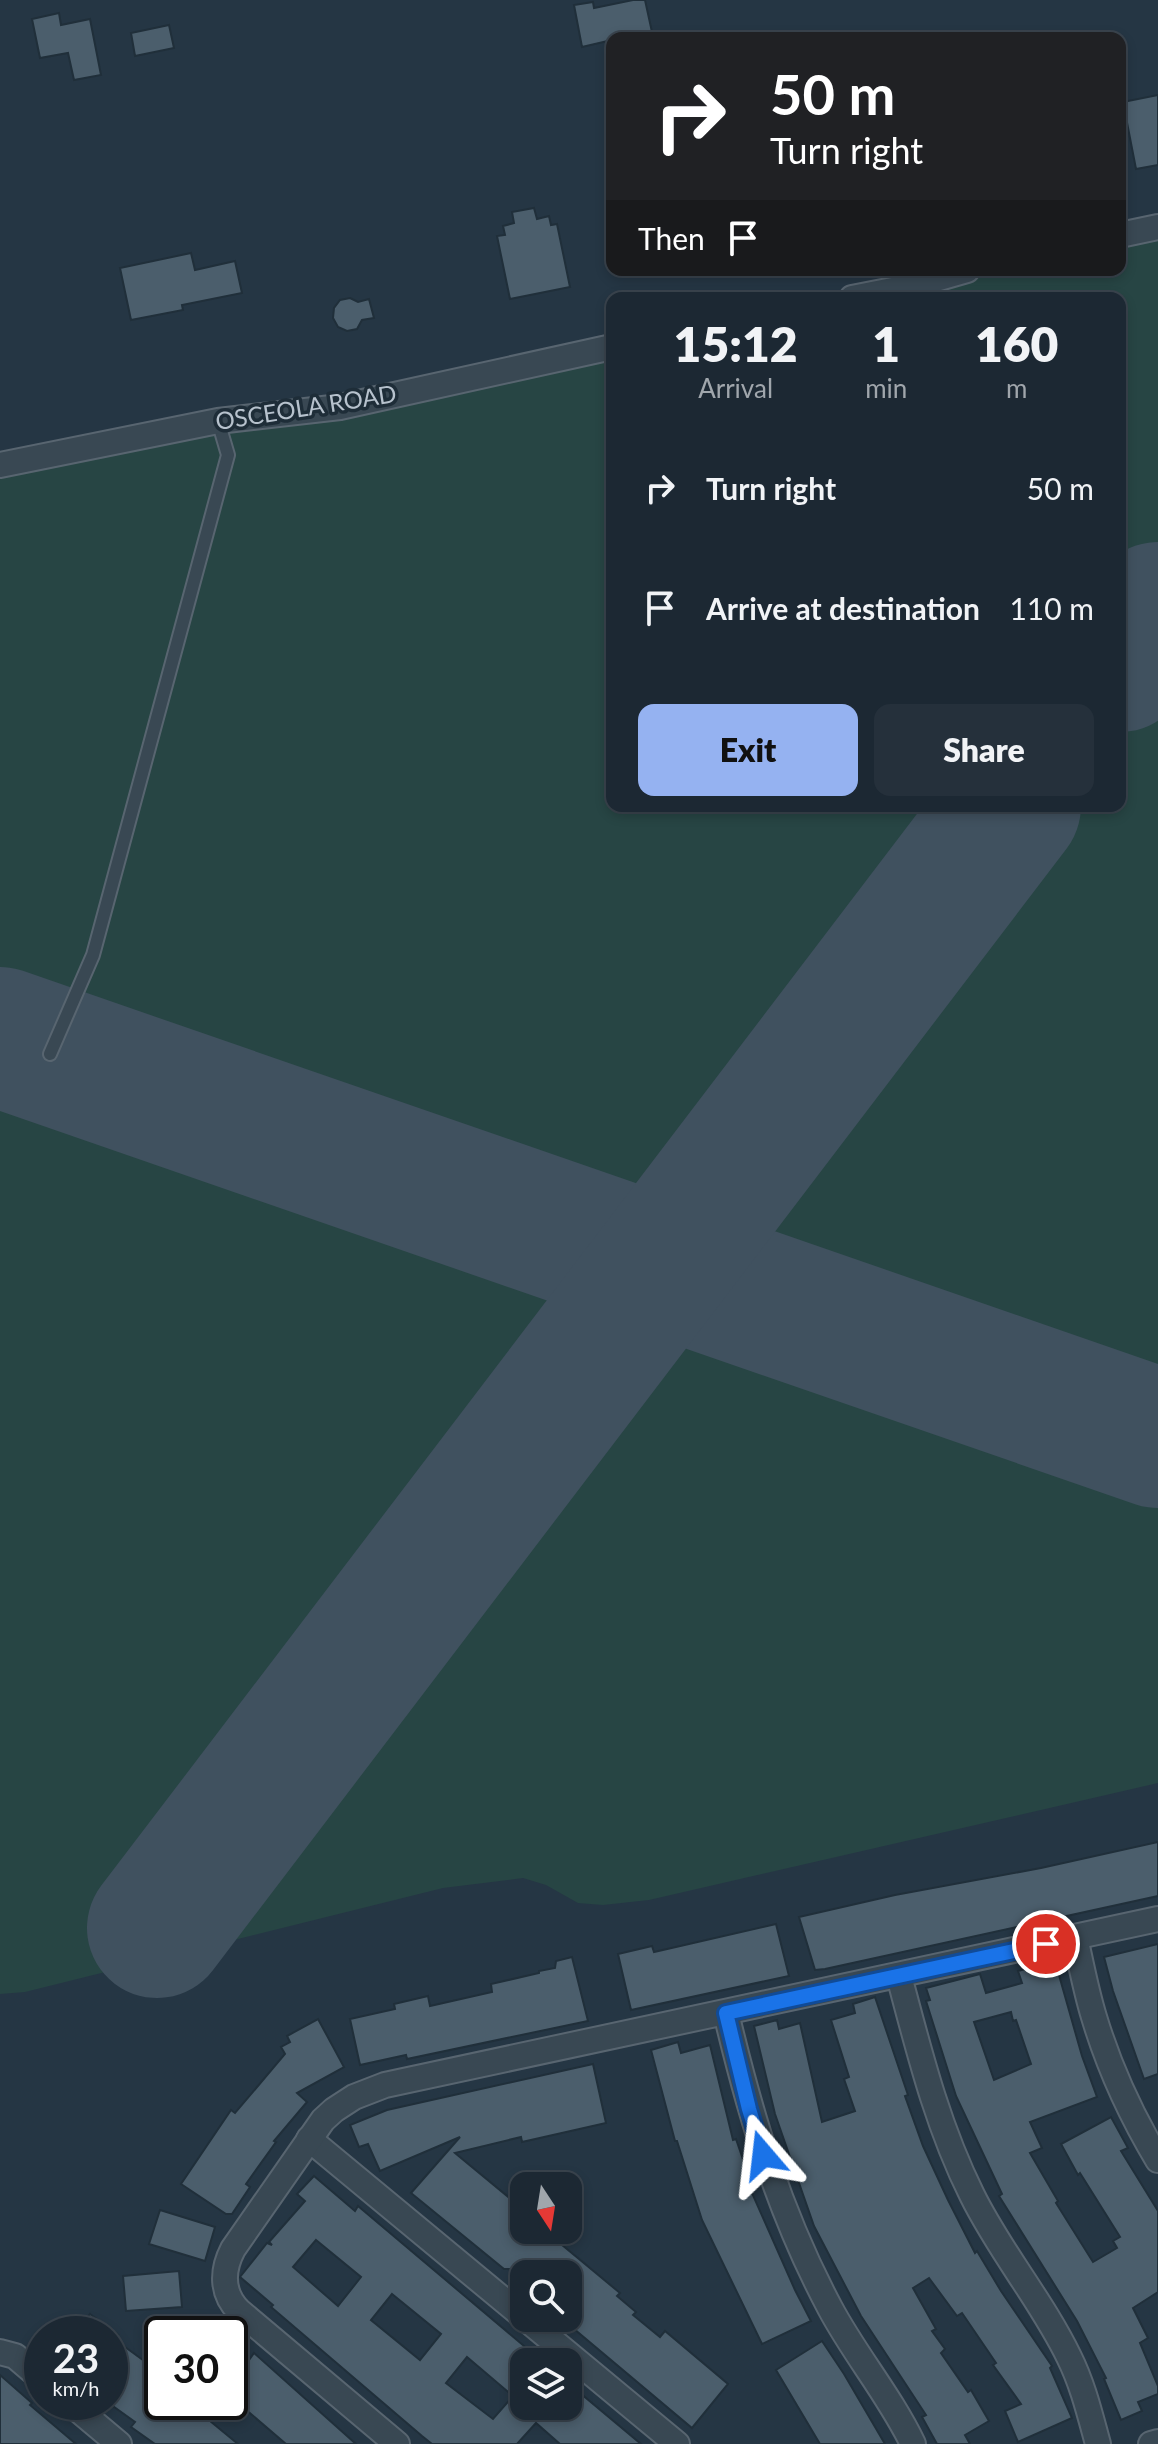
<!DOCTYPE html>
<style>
:root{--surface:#1c2833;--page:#25303b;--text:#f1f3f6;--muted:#a0a6ac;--line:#3a444e;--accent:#95b2f1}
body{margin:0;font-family:Lato,sans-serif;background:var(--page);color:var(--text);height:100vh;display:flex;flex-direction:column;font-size:30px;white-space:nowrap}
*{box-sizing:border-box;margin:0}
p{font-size:26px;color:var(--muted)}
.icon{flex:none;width:44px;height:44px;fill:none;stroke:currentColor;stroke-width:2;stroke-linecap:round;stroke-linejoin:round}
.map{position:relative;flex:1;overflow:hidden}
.sheet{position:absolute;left:606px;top:292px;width:520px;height:520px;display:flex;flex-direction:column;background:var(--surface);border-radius:16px;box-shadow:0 4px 12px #0003,0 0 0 2px var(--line)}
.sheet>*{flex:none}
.guide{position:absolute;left:606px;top:32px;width:520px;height:244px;border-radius:16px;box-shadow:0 4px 12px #0003,0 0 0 2px var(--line);background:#202124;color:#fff;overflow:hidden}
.needle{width:52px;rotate:168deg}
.controls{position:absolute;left:510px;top:2172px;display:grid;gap:16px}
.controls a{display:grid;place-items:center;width:72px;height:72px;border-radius:16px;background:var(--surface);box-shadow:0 4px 12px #0003,0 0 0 2px var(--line);font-size:40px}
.speed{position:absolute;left:24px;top:2316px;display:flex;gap:16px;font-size:40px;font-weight:700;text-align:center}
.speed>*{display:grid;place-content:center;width:104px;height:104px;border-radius:50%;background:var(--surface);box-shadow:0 4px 12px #0003,0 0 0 2px var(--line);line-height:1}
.speed small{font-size:20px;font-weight:400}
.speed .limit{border:4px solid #111;border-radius:12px;background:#fff;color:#111}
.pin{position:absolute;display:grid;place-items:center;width:68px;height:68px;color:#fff;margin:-34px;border:4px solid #fff;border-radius:50%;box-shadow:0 2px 8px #0007}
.me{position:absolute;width:88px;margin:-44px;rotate:343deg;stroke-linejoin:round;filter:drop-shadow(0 0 6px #0008)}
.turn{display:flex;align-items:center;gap:28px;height:168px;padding:0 32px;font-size:36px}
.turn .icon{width:104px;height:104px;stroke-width:2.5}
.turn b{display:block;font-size:56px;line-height:68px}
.then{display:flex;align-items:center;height:76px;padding:0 32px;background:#0003;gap:16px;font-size:30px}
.eta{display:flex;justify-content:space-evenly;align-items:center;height:136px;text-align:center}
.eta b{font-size:48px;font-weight:800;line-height:56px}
.action{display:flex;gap:16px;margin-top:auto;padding:16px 32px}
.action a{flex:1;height:92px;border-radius:16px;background:var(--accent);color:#111;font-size:32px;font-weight:800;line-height:92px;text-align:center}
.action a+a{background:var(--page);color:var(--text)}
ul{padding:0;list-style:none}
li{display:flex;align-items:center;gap:24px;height:120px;padding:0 32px}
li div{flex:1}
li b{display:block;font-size:30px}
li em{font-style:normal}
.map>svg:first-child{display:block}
</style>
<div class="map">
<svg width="1158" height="2444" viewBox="0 0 1158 2444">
<rect width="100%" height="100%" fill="#253644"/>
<path fill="#274544" d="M1158,236V1783L649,1900L603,1905L578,1903L546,1885L523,1878L443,1888L25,1992L0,1994V475L612,352V806H1120V298H887L991,270H1120V243Z"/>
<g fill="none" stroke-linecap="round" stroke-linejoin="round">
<g stroke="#40515f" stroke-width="140">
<path d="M1120,662L1158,612"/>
<path d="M0,1037L1158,1438"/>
<path d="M157,1928L1011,806"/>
</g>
</g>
<g fill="#4b5e6c" stroke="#202f3a" stroke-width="2" fill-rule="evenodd">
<path d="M633,0H645L652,32L612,38V40L582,47L574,5L593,2L594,8Z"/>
<path d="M59,13L61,25L90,19L101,75L74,80L68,53L40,58L32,19Z"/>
<path d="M169,25L174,48L135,56L131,33Z"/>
<path d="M1158,95V165L1136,169L1123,102Z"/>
<path d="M534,208L537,219L549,216L551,225L557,224L570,287L510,299L497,236L505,235L503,226L514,223L512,212Z"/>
<path d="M191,253L195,270L235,261L242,293L182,305L183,310L131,320L120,268Z"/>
<path d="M350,298L358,302L369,299L374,318L362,320L357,329L347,331L338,327L333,318L334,308L340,300Z"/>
<path d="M1158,1842V1896L825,1969L815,1970L799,1917L895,1895L1041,1868Z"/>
<path d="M776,1924L789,1976L631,2010L618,1954L652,1946L654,1952Z"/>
<path d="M1158,1944V2074L1144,2079L1113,1991L1104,1957Z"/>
<path d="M572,1957L588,2021L407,2059L406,2055L360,2065L350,2019L395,2009L394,2004L428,1996L430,2006L492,1992L491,1984L539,1973V1971L555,1968L556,1961Z"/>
<path d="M1055,1961L1082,2056L1097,2097L1030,2122L1042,2148L1030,2153L1058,2201L1056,2203L1093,2262L1117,2248L1113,2241L1120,2237L1080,2173L1078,2175L1061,2144L1111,2117L1128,2148L1121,2151L1158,2211V2292L1133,2308L1148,2338L1140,2343L1158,2386V2394L1138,2402L1142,2411L1121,2420L1104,2379L1106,2378L1077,2321L999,2196L1002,2194L956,2096L926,2001L930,2000L926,1988L980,1974L986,1993L1022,1983L1018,1971ZM1011,2012L1013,2021L1016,2020L1031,2064L994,2080L974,2022Z"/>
<path d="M875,1997L908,2095L905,2096L923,2146L948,2200L975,2253L977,2251L1001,2291L1052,2366L1050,2368L1072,2418L1018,2442L1005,2411L1021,2404L993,2365L996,2363L962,2313L957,2316L929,2278L913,2288L936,2329L932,2331L945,2349L941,2353L968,2392L971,2390L989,2421L965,2435L970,2444H937L922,2417L926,2415L861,2316L814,2226L775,2114L754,2026L777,2020L779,2029L800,2023L822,2122L855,2111L844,2079L849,2077L831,2020L855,2013L853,2004Z"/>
<path d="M318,2019L344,2067L297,2093L307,2102L274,2141L276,2142L246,2184L250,2187L232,2214H226L181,2184L231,2110L235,2113L285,2054L281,2047L290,2042L287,2036Z"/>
<path d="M678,2042L681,2053L710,2045L733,2140L736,2139L748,2174L744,2175L795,2290L811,2321L762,2344L702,2220L677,2141H675L651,2050Z"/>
<path d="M593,2064L606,2123L522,2142L521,2137L455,2153L512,2200L511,2202L524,2213V2230H544L620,2293L617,2296L636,2312L633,2315L660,2337L665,2331L728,2384L692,2428L561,2318H568V2274H527L530,2269H504L411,2193L460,2137L380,2171L368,2144L359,2147L350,2125L387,2110Z"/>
<path d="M314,2176L355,2211L358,2206L543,2362H524V2406H568V2383L641,2444H560L536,2423L517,2444H432L422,2436L271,2307L273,2305L240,2277L267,2243L272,2245L269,2242L305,2201L297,2194ZM316,2240L361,2277L338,2306L293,2267ZM392,2294L441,2334L420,2360L371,2320ZM467,2357L513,2396L493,2419L446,2383Z"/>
<path d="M160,2210L215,2227L205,2261L149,2244Z"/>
<path d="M179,2271L182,2307L126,2311L123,2276Z"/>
<path d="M90,2314L117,2334H74Z"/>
<path d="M230,2334L249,2360L254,2353L356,2444H286L230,2396Z"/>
<path d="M110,2336L162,2374V2402H187L238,2444H155L131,2427L135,2422L110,2404Z"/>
<path d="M822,2341L844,2374L885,2444H820L776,2370Z"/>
<path d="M0,2375L32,2403L30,2405L76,2444H0Z"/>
</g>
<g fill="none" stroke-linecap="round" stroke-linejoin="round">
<g stroke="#586570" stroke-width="16">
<path id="service" d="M50,1054L93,955L228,455L218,421"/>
</g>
<g stroke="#586570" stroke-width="28">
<g id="minor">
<path d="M1120,235L1158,227"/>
<path d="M852,298L908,287L967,270"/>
<path d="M0,465L218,421L340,407L612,347"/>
<path d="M1075,1937C1081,1964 1086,1991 1094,2017C1109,2067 1131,2115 1158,2160"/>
<path d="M899,1976C919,2051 937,2125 972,2195C1000,2252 1042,2301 1069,2357C1083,2385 1090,2415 1098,2444"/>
<path d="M726,2013C751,2118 779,2212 830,2308C855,2355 890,2396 913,2444"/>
<path d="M309,2139L524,2317"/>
<path d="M525,2318L677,2444"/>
<path d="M0,2352L15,2356L42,2379"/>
<path d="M69,2402L119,2444"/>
<path d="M397,2444L239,2311C221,2293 222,2270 233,2249L323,2120L334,2110L354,2097L385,2085L1158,1919"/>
<path d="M1151,2444L1158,2442"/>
</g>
</g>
<use href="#service" stroke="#394853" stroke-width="12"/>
<use href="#minor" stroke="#394853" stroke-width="24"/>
</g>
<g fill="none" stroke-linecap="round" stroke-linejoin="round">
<g stroke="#114b97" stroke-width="20">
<path id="route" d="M763,2155L749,2109L726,2013L1046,1944"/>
</g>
<use href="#route" stroke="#1a73e8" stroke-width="14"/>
</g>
<g text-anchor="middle" stroke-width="7" stroke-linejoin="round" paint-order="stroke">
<g font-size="24" fill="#b7c2cd" stroke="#1e2d38">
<text transform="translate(306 408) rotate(-9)" y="8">OSCEOLA ROAD</text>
</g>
</g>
</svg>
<div class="controls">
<a><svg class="needle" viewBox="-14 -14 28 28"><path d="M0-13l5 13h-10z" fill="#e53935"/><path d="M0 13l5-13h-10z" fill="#a0a6ac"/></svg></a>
<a><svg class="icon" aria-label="search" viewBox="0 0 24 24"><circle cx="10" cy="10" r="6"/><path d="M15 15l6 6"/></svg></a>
<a><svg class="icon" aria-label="layers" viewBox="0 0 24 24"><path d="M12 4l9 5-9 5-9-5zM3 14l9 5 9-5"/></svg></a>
</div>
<div class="speed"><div>23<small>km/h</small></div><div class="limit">30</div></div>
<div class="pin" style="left:1046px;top:1944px;background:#d93025"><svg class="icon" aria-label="arrive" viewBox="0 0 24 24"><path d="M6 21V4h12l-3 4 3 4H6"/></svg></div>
<svg class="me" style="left:763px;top:2155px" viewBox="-20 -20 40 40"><path d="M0-17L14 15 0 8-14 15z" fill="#1a73e8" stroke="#fff" stroke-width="4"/></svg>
<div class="guide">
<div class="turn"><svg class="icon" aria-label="right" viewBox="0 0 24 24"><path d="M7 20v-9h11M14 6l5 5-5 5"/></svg><div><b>50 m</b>Turn right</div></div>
<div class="then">Then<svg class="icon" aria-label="arrive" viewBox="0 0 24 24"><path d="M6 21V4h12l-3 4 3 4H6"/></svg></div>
</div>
<section class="sheet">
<div class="eta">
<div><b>15:12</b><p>Arrival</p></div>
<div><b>1</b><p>min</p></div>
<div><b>160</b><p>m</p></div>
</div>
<ul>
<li><svg class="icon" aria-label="right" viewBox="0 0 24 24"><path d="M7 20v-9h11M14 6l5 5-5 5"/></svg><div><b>Turn right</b></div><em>50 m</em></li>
<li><svg class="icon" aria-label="arrive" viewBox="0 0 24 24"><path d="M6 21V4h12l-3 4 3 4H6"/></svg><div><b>Arrive at destination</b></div><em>110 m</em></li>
</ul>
<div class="action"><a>Exit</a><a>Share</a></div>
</section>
</div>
